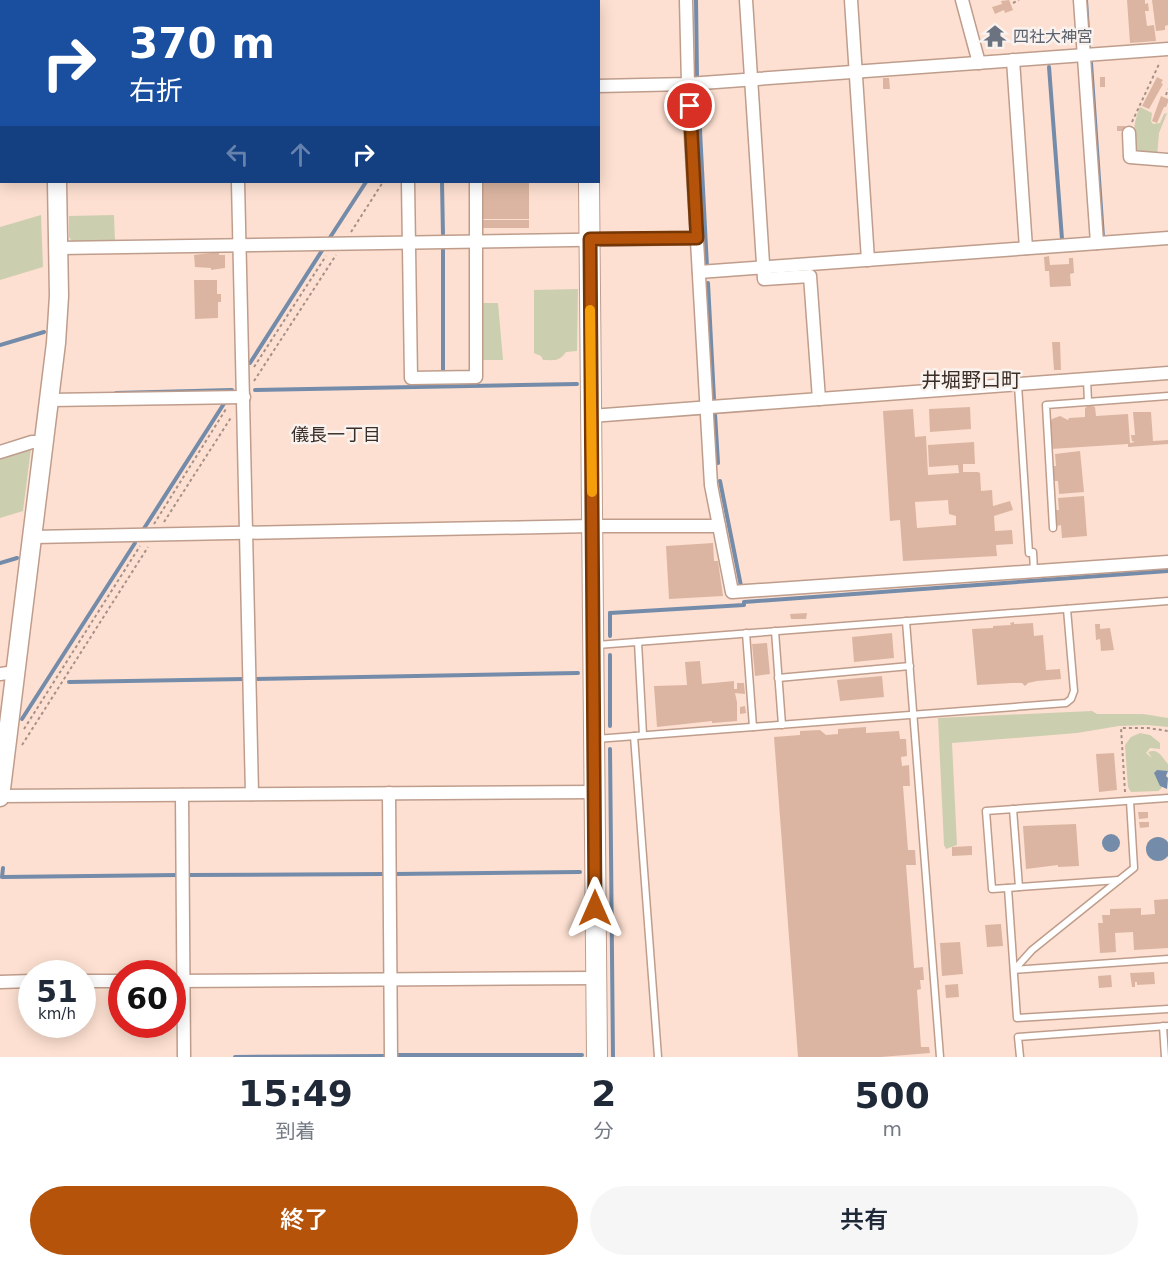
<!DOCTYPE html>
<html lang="ja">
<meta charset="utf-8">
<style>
:root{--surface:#fff;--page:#f6f6f7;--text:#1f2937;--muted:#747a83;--accent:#b45309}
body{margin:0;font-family:"DejaVu Sans","Noto Sans JP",sans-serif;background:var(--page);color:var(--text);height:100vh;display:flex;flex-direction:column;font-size:22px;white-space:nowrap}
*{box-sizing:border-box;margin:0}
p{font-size:20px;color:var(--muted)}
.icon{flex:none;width:33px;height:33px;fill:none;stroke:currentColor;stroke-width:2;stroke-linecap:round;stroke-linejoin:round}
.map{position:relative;height:1057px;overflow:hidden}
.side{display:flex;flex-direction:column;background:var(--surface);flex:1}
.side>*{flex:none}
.guide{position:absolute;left:0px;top:0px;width:600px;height:183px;box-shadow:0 3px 15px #0003;background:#1a4fa0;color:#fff;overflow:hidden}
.speed{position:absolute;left:18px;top:960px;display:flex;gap:12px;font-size:30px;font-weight:700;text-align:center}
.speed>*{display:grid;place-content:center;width:78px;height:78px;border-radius:50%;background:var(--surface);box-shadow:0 3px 15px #0003;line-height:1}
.speed small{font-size:15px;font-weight:400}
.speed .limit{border:9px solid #d22;background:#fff;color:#111}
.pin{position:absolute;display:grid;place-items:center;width:51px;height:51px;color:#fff;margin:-26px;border:3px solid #fff;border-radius:50%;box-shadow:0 2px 6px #0007}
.me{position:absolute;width:66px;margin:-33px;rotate:0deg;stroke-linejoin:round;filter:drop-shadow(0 0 4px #0008)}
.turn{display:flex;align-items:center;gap:21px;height:126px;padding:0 30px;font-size:27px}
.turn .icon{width:78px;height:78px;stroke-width:2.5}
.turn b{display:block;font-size:42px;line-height:51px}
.lanes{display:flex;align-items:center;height:57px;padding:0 30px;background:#0003;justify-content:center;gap:30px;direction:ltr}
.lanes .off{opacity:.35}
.eta{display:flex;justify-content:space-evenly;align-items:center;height:102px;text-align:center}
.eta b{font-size:36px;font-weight:600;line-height:42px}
.button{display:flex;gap:12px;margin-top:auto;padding:12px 30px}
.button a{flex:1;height:69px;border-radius:36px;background:var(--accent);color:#fff;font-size:24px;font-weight:600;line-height:69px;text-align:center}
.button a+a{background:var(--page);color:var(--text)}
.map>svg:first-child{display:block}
</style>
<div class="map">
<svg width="1168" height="1057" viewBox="0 0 1168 1057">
<rect width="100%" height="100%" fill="#fde0d1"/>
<g fill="#ccceb0">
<path d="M1140,107L1152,113L1151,121L1153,124L1160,123L1164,114L1167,113L1159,133L1157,156L1134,154C1133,137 1133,123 1140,107Z"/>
<path d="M41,215L43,267L0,280V227Z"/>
<path d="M114,215L115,242L73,243L69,237V216Z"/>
<path d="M578,289L577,351L566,352C559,362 554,360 543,360L541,356L534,353V290Z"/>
<path d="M482,303H498L503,360H482Z"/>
<path d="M31,448L23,511L0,518V457Z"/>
<path d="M1092,711L1097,714H1143L1168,718V727L1147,725L1119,726L1077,733L952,743L957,845L946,849L944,845L938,718Z"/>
<path d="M1140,733L1150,735L1160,743V749L1150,748L1146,753L1152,758L1148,752C1159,748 1162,758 1168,764V771L1155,775L1162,788L1158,791L1131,792L1128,787L1125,745L1131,737Z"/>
</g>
<g fill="#748ca9">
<path d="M1157,770L1168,771L1166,776L1168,778L1167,789L1160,786L1154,773Z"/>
<circle cx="1111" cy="843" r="9"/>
<circle cx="1158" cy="849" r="12"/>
</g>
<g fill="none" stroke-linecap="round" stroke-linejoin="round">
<g stroke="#748ca9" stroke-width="4">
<path d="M696,0L697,76"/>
<path d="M1086,0L1089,46"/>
<path d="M0,26H2"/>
<path d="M1091,63L1103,237"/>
<path d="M1049,67L1062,239"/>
<path d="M698,91L707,267"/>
<path d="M442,182L443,235"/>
<path d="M329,239L366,182"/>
<path d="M443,247V373"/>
<path d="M708,283L714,399"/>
<path d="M0,345L44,332"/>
<path d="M250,363L323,249"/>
<path d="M255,390L577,384"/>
<path d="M116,393L232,390"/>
<path d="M715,414L718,463"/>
<path d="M720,481L741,586"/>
<path d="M143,530L225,402"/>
<path d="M0,563L17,558"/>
<path d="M610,613L744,605V602L1168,571"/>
<path d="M610,613V636"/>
<path d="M610,655V726"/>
<path d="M255,679L578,673"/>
<path d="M69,682L245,679"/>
<path d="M22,719L135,543"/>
<path d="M610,749L613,1057"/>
<path d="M3,868L2,877L178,875"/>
<path d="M394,874L580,872"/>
<path d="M188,875L384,874"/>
<path d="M397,1055H582"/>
<path d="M235,1057L384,1056"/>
</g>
</g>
<g fill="#dbb5a2" fill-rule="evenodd">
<path d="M1009,0L1013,10L1005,13L1004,10L995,14L992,7L1002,4L1001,1Z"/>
<path d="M1127,0H1145V4L1148,3L1149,11H1145L1147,26L1154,25L1156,41L1130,43Z"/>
<path d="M1152,0H1168V25L1165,26V30L1156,31Z"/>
<rect x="1100" y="77" width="5" height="10"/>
<path d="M1157,77L1163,80L1161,83L1163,84L1149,109L1142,106Z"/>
<path d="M883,78H889L890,89H883Z"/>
<path d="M1161,96L1168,99V102L1166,107H1164L1157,123L1152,121Z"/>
<path d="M1117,126H1125L1126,131H1117Z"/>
<rect x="482" y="182" width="47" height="37"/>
<rect x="483" y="220" width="46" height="8"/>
<path d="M219,252V255H225V268L211,270V268L195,267L194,255Z"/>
<path d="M1049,256L1050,265L1069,264V258H1073L1074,273L1070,274L1071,286L1050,287L1049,271H1045L1044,257Z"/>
<path d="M194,280H217V294H221V302H218V318L195,319Z"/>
<path d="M1052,342H1060L1061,370H1054Z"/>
<path d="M1090,405L1095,407L1096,416L1128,414L1130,443L1135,442L1132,441L1131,435H1135L1133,412H1151L1153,441L1168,440V444L1128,447V444L1051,449L1050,436L1052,435L1049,427L1052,419L1060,416L1068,420L1069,418L1085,417V408Z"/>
<path d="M970,407L971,429L930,432L929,409Z"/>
<path d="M913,409L915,437L926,436L928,475L959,473L958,465L929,467L928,445L974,442L975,464H963V472H978L980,473L981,491L992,490L993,506L1010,501L1013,510L994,516L995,531L1012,530L1013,544L996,545L997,556L903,561L900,520L890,521L883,411ZM948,500L949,514L956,516V525L917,528L915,502Z"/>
<path d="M1080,451L1084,492L1059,494L1058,481H1054L1053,466H1056L1055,454Z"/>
<path d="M1084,496L1087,536L1062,538L1061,525L1057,526L1056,510H1059L1058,498Z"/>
<path d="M713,543L714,561H718L723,596L669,599L666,546Z"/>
<path d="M807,613L806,619H791L790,614Z"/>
<path d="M1014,622V624L1033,623L1034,636L1043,635L1046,670L1060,669L1061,679L1037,681L1028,683L1025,686L1022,683H1012L977,685L972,629L993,628V626L1011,625L1010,623Z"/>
<path d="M1095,624H1100V629L1110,628L1114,650L1101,651L1100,639L1096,640Z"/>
<path d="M892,633L894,658L854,662L852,637Z"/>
<path d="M767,643L770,674L755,676L752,644Z"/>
<path d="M700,661L702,684L734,681V689H737V683H744L745,694L735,693L737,702V721L712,723V721L657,727L654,686L687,685L685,662Z"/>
<path d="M882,676L884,697L840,701L837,680Z"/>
<path d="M745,706L746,713L740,714V707Z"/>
<path d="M866,727V733L899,731L900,739H906L907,756L901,757L902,766L909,765L910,786H903L908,850H915L916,865H906L914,968L923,967L924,980H920L921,989L917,990L921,1047H929L930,1053L881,1057H798L774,737L800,735V731L820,730L826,735L838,734V729Z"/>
<path d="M1114,753L1117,790L1099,792L1096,754Z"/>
<path d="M1138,812H1148V818L1139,819Z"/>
<path d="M1139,822H1149V827L1140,828Z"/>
<path d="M1076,824L1079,866L1058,867V865L1026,869L1023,826Z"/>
<path d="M972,846V855L952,856V847Z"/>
<path d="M1168,899V948L1134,950L1133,932L1115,933L1116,952L1100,953L1098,923H1103L1102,915H1110V909L1141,908V915L1155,914L1154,900Z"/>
<path d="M1001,924L1003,946L987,947L985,925Z"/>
<path d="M960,942L963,974L942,976L940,943Z"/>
<path d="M1154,972L1155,984L1137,985V982H1135V987H1132L1130,973Z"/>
<path d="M1111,975L1112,987L1099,988L1098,976Z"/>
<path d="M958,984L959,997L946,998L945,985Z"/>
</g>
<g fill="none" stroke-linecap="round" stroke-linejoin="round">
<g stroke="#bf9d8c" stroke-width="9">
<g id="lane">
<path d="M1087,379L1088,402"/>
<path d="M1018,385L1029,553L1033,552L1034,571"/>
<path d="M1053,528L1046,405L1168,396"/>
<path d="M906,621L940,1057"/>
<path d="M775,631L782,725"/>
<path d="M746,633L753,727"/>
<path d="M638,642L643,735"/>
<path d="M597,645L1168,601"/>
<path d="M778,678L910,666"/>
<path d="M634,736L658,1057"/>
<path d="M596,739L1066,703L1071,699L1074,691L1067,609"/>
<path d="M1013,809L1019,887"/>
<path d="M1119,880L992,889L986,811L1168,798"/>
<path d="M1008,888L1017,1018L1168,1009"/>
<path d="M1014,970L1032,950L1134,868L1130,801"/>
<path d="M1014,970L1168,959"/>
<path d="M1163,1026L1165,1057"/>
<path d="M1020,1057L1018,1037L1168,1026"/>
</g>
</g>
<g stroke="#bf9d8c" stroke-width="15">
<g id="street">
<path d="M213,0V2"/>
<path d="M336,0V2"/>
<path d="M484,0L485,2"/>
<path d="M686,0L688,84L711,485L732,592L1168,562"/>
<path d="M746,0L764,279L810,276L819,399"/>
<path d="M851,0L868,260"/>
<path d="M962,0L979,63"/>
<path d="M1080,0L1097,243"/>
<path d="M1013,60L1026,248"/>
<path d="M598,86L688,84L1168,49"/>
<path d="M1129,133L1130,157L1168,160"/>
<path d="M0,149H2"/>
<path d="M238,182L252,794"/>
<path d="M408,182L411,378L476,377V182"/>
<path d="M59,248L697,238"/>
<path d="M699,272L1168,238"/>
<path d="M50,400L244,397"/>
<path d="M591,416L1168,373"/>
<path d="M0,452L32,442H44"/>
<path d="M33,537L592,526H719"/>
<path d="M0,674L15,672"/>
<path d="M389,793L391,1057"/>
<path d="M182,795L184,1057"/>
<path d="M0,796L595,792"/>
<path d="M82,981H122"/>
<path d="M172,981L596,978"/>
<path d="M0,982L32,981"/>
</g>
</g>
<g stroke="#bf9d8c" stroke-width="21">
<g id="secondary">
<path d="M52,0V2"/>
<path d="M0,797L56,343L59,296L57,182"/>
</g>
</g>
<g stroke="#bf9d8c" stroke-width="22">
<g id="primary">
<path d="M588,0V2"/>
<path d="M589,182L597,1057"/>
</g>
</g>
<g stroke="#a79186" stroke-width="2" stroke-dasharray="3 3" stroke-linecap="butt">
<path d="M296,0V2"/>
<path d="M1013,3L1019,0"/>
<path d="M1166,95L1168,89"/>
<path d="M1132,122L1160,62"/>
<path d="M351,232L383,182"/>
<path d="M254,367L326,256"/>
<path d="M254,381L336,255"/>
<path d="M164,522L232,416"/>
<path d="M154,524L226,409"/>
<path d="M24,729L140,546"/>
<path d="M22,745L148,547"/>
<path d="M1125,792L1121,728H1148L1168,731"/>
</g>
<use href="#lane" stroke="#fff" stroke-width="6"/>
<use href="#street" stroke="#fff" stroke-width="12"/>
<use href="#secondary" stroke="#fff" stroke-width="18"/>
<use href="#primary" stroke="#fff" stroke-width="20"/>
</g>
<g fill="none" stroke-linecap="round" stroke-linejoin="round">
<g stroke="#753606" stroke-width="15">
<path id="route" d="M595,908L590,239L697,238L690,106"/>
</g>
<use href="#route" stroke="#b45309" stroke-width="10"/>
<path stroke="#f59e0b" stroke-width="10" d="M590,310L592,492"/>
</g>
<defs>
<g id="temple-bare" transform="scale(1.8)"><path d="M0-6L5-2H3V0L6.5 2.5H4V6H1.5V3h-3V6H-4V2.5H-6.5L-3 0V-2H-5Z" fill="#6b7280" stroke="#f9f2ee" stroke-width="2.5" paint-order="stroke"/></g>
</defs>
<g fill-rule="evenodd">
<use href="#temple-bare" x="995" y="36"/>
</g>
<g text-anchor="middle" stroke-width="5" stroke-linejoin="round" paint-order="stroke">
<g font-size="16" fill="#5b616d" stroke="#f9f2ee" text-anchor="start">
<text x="1013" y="42">四社大神宮</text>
</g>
<g font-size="18" fill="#3b2e27" stroke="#f9f2ee">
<text x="336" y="441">儀長一丁目</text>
</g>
<g font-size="20" fill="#3b2e27" stroke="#f9f2ee">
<text x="971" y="387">井堀野口町</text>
</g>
</g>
</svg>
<div class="speed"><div>51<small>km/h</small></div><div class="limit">60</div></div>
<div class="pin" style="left:690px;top:106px;background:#d93025"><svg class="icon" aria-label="arrive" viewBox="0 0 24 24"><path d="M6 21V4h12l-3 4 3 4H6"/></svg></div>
<svg class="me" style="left:595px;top:908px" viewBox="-20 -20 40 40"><path d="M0-17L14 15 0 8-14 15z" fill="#b45309" stroke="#fff" stroke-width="4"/></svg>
<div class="guide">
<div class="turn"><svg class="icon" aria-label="right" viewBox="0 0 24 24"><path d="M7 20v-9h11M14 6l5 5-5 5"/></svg><div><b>370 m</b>右折</div></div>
<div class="lanes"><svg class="icon off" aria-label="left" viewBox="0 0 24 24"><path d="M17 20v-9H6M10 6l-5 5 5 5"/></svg><svg class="icon off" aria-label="ahead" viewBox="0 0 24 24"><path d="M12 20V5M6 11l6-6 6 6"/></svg><svg class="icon" aria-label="right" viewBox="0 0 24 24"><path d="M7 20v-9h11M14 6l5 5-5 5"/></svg></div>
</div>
</div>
<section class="side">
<div class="eta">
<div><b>15:49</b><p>到着</p></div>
<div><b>2</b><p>分</p></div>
<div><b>500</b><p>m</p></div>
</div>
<div class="button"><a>終了</a><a>共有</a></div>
</section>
